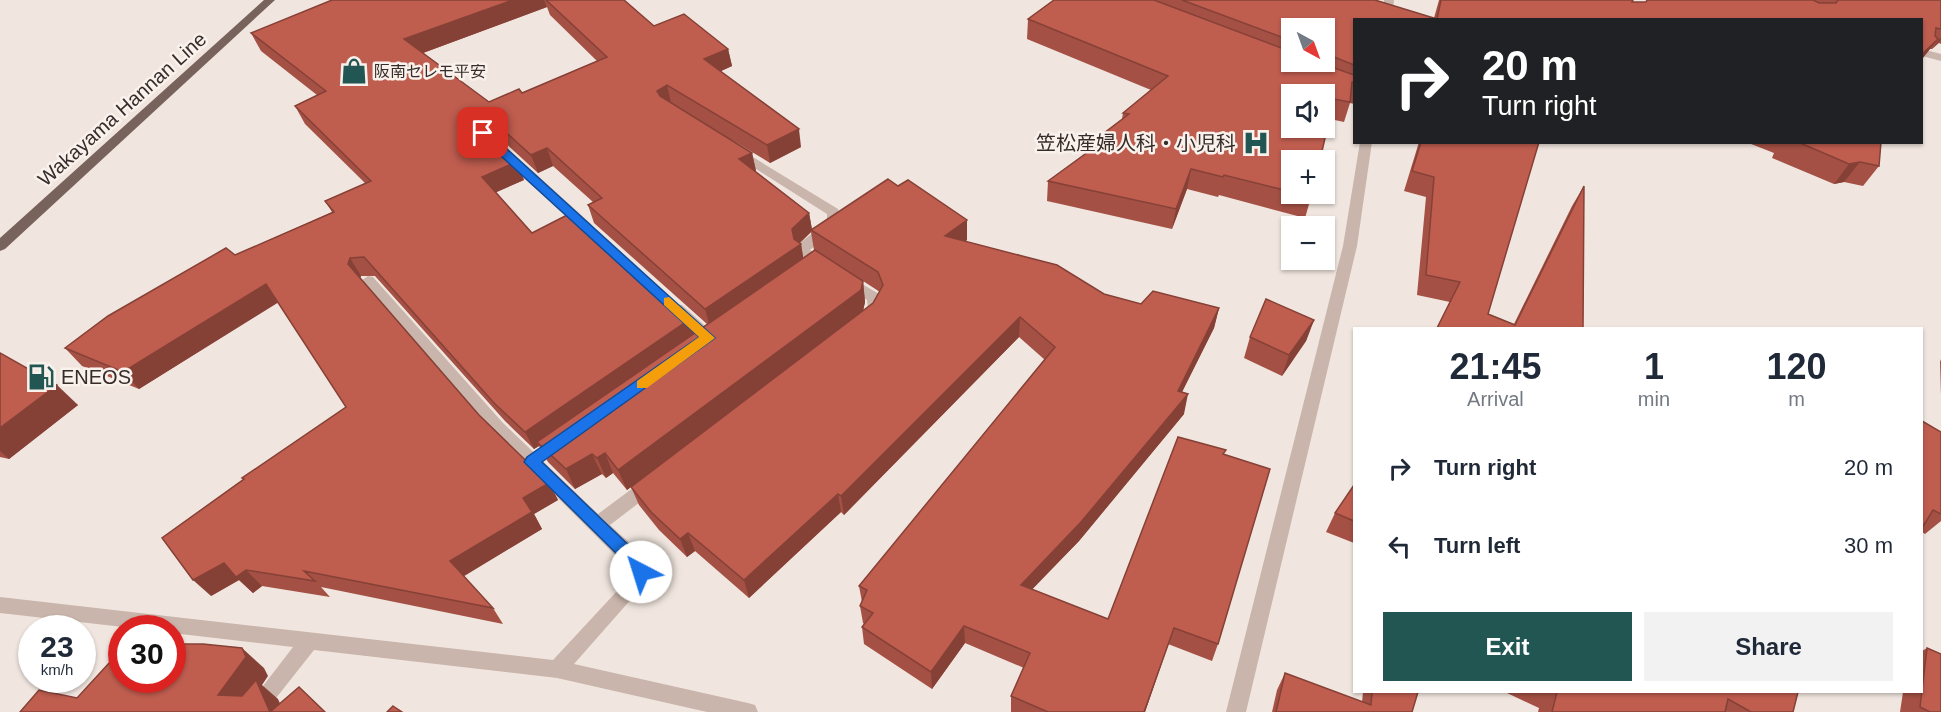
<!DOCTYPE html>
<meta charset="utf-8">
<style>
:root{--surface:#fff;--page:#f2f2f3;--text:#1f2937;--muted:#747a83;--accent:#225653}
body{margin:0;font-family:Arial,"Noto Sans JP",sans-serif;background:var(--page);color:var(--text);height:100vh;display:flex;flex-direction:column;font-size:22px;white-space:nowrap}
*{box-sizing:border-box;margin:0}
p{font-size:20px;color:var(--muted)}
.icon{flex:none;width:33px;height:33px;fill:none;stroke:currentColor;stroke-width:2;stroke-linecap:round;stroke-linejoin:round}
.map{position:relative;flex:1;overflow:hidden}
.drawer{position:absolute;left:1353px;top:327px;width:570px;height:366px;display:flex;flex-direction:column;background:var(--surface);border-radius:0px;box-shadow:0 2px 4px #0004}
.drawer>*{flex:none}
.top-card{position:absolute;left:1353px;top:18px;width:570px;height:126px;border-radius:0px;box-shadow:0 2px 4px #0004;background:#202124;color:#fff;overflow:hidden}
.needle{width:39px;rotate:139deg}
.controls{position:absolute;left:1281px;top:18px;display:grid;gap:12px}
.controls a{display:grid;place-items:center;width:54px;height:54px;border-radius:0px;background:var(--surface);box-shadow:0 2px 4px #0004;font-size:30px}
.speed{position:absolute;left:18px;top:615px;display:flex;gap:12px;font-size:30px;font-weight:700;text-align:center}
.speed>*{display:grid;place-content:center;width:78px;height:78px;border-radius:50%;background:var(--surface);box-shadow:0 2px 4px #0004;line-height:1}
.speed small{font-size:15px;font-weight:400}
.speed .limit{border:9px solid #d22;background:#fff;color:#111}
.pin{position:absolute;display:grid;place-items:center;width:51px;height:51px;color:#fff;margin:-26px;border-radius:12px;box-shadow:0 3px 9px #0006}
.me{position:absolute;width:66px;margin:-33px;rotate:320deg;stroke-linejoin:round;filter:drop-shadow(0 0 4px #0008)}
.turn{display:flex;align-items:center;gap:21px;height:126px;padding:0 30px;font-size:27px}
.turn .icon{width:78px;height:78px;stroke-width:2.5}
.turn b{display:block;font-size:42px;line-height:51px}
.eta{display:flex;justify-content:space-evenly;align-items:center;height:102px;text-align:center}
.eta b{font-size:36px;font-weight:700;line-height:42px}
.button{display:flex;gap:12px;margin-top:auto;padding:12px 30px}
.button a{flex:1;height:69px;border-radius:0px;background:var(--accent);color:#fff;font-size:24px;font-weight:700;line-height:69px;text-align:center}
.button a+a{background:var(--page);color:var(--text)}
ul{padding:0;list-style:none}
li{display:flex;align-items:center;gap:18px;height:78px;padding:0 30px}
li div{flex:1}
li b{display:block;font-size:22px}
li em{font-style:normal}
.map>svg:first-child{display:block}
</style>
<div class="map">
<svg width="1941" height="712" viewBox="0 0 1941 712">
<rect width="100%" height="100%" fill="#f1e6df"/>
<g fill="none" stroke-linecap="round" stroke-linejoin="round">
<g fill="#c9b5ab" fill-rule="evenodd">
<path d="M1384,0H1394L1392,20H1381Z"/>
<path d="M1922,49L1941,54V61L1922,56Z"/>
<path d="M1360,142H1372L1357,246L1246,712H1226L1343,246Z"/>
<path d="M502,146L506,147L591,224L593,227L591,230H581L498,153L496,150Z"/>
<path d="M738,148L838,209L841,223L839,226L810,250L831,266L829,269H819L796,252L799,244L827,221V214L734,155V149Z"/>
<path d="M847,275L879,294L882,311L875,320H865L863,316L868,309L867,300L842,284L840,280Z"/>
<path d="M368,276L373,277L503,423L598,514L645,479L651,477L657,479L659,484L657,489L610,525C624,539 653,558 648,580L574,664L748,703L755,705L758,712H707L557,678L314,650L265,712H243L293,647L172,633V628H132L0,613V597L553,660L631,576L632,572L491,431L363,285L361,281Z"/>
<path d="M677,304L682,305L714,334L716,338L714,342H704L672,313L670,309Z"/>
</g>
<path fill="#78625c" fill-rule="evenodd" d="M264,0H275L5,249L0,251V238Z"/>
</g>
<g fill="#a45044" fill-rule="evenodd">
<path d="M332,0H624L654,26L728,49L732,66L721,71L801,147L770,163L729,138L752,153L756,171H755L809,213L812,229L898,186L967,220V240L965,241L1104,294L1141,304L1219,308L1214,328L1182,392L1184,414L1079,541L1032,589L1108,619L1224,455L1218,644L1212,661L1168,644L1145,712H1011V696L1024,668L965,643L932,689L864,644L862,627L864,624L863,623L860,606L862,602L859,586L1045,360L1019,337L844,515L841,512L749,598L695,551L687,557L659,530L639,505L631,487L873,303L880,292L863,281L865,302L863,311L627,490L613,473L606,478L602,474L575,489L548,462L539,446L534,449L505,421L375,276H361L360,278L479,415L549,483L558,500L534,514L542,529L463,576L493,608L503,624L321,587L330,597L262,586L253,593L239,580L211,596L346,407L278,302L139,389L82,366L65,348L235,255L332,212L325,201L365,183L305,124L295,106L317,95L261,51L251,33ZM547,7L550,15L597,61L522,93L489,102L423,53ZM480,128H489L538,173L553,166L593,202L588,205L594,223L707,324L694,333L690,319L532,233L496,192L524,180L516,162ZM811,232L814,250L803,258L801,244L800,243Z"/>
<path d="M1054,0H1375L1434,18L1439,0H1633L1632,2H1646L1647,0H1941V44L1939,43L1932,49H1930L1922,59V20H1354V104L1350,103L1344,122L1330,119L1292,160V194H1312L1305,218L1219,195L1218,197L1187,189L1172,229L1047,201L1048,181L1086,153L1087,146L1122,119L1123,113L1151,90L1027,39L1028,19ZM1292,28H1324V62H1292Z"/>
<path d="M1419,142H1539L1488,314L1514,324L1572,206L1584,186L1583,328H1437L1450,302L1417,295L1426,197L1404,191Z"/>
<path d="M1746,142H1881L1879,166L1863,186L1844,182L1834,184L1772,158L1774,153Z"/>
<path d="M1314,320L1306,341L1282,376L1244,358L1250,337Z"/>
<path d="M0,353L78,405L9,459L0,457Z"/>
<path d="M1941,359V396L1940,362Z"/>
<path d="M1922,421L1941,432V521L1925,534L1922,532Z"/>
<path d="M1354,485V543L1326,532L1335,513Z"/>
<path d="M1927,648L1941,712H1900L1903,692H1922V651Z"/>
<path d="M1285,673L1362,702L1363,692H1418L1412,712H1272L1277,690Z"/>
<path d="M1508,692H1798L1793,712H1538L1539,708L1507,693Z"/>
</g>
<g fill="#864137">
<path d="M513,0H544L547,7L412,57L404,39Z"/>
<path d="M1941,37V40L1932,49Z"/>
<path d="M1938,39L1922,59V54Z"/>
<path d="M728,49L732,66L708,77L704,59Z"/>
<path d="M667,85L671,103L662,109L657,91Z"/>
<path d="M470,110L477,128L470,120Z"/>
<path d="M799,129L801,147L770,163L767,145Z"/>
<path d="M547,148L553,166L538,173L531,155Z"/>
<path d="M752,153L756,171L743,178L739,159Z"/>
<path d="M516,162L524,180L490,195L482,177Z"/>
<path d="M1860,162L1844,182L1834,184L1849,164Z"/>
<path d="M1191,169L1187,189L1172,229L1176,209Z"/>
<path d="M809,213L812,230H811V232L795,247L792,229Z"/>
<path d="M967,220V240L945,256V236Z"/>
<path d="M801,244L804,262L710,327L705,309Z"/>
<path d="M350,258L361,276L359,282L348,264Z"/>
<path d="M863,281L865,302L863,311L627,490L618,470Z"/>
<path d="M266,284L279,302L139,389L123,372Z"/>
<path d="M1219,308L1214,328L1173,410L1178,391Z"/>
<path d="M1020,317L1019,337L844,515L841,496Z"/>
<path d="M690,319L695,337L537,442L539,446L534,449L525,432Z"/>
<path d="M1314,320L1306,341L1282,376L1289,355Z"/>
<path d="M57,385L78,405L9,459L0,451V428Z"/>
<path d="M1188,394L1184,414L1079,541L1020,602L1021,585Z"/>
<path d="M605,453L613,473L606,478L597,458Z"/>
<path d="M592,454L602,474L575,489L566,469Z"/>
<path d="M549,483L558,500L534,514L542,529L461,578L450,561L523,498Z"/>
<path d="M838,494L841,512L749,598L744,580Z"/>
<path d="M688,533L695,551L687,557L680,539Z"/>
<path d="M224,563L246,570L262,586L253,593L239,580L211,596L193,580Z"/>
<path d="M964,626L965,643L932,689L931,672Z"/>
<path d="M1174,628L1145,712H1144Z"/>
<path d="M242,648L264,668L268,676L262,685L278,699L284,712H243L218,695Z"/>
</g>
<g fill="#bf5d4f" stroke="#864137" stroke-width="1.5" fill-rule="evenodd">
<path d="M332,0H513L404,39L489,102L519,89L522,93L607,57L546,0H624L654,26L684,14L728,49L704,59L799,129L767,145L667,85L657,91L660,96L752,153L739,159L809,213L792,229L794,239L801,244L705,309L588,205L602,198L547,148L531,155L481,110H470V120L516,162L482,177L532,233L573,212L690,319L525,432L495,404L364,257L350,258L348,264L479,415L549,483L523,498L532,512L450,561L493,608L304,571L315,581L246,570L236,577L224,563L193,580L162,538L244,479L242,478L346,407L266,284L123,372L65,348L108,316L226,248L235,255L334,212L325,201L371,181L295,106L326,91L251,33Z"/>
<path d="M1054,0H1154L1292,52V62H1318L1354,75V82H1352L1350,102L1334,99L1320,160H1292V192L1224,175L1223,177L1191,169L1176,209L1048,181L1092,149L1087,146L1129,114L1123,113L1168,76L1028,19ZM1292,94H1324V128H1292Z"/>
<path d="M1182,0H1375L1437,19L1441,0H1633L1632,2H1646L1647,0H1813L1819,3H1836L1838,0H1941V29L1936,28L1935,36L1938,39L1922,54V20H1354V65L1324,53V28H1292V41Z"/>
<path d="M1421,142H1539L1488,314L1515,325L1584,186L1583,328H1437L1460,282L1426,275L1434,177L1412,171Z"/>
<path d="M1798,142H1881L1879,166L1860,162L1849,164Z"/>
<path d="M888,179L898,186L908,180L967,220L945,236L1057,265L1104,294L1141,304L1153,291L1219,308L1178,391L1188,394L1081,522L1021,585L1108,619L1178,437L1226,450L1223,454L1270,469L1218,644L1174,628L1144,712H1048L1011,696L1030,653L964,626L931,672L862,627L873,613L860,606L867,590L859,586L1055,347L1020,317L841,496L838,494L744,580L688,533L680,539L651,512L631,487L873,303L883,285L878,272L811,230Z"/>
<path d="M1296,194H1312L1311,198Z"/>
<path d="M815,250L863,281L861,290L618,470L605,453L597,458L592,454L566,469L537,442Z"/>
<path d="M1266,299L1314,320L1289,355L1250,337Z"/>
<path d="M0,353L57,385L0,428Z"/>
<path d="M1922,421L1941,432V514L1933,510L1922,528Z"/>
<path d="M1354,485V521L1335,513Z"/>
<path d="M172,644H203L242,648L246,657L218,695L242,696L256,680L270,712L299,687L325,712H20L39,690L77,698L122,649V680H172Z"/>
<path d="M1927,648L1941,654V712H1930L1920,707Z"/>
<path d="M1285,673L1371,705L1372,692H1418L1412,712H1276Z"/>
<path d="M1557,692H1798L1793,712H1751L1728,699L1725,712H1552Z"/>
<path d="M393,706L402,712H387Z"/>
</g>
<path fill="#1a73e8" stroke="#114b97" stroke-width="1.5" d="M479,131H487L715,338L542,462L641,557L649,572L647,577H636L630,567L524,462L527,457L699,337L479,136Z"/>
<path fill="#f59e0b" d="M669,297L715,338L647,388H637V381L699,337L664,305V298Z"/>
<defs>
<g id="shop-bare" transform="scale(2.07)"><path d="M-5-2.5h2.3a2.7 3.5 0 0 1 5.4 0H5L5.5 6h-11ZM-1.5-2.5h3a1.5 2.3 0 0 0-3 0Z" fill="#225653" stroke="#f9f1eb" stroke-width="2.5" paint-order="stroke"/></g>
<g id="hospital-bare" transform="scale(2.07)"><path d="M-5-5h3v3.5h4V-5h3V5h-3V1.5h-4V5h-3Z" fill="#225653" stroke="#f9f1eb" stroke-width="2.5" paint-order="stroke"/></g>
<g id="fuel-bare" transform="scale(2.07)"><path d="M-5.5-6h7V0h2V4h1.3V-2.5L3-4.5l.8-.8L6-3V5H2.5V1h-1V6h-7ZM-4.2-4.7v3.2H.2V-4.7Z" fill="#225653" stroke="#f9f1eb" stroke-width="2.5" paint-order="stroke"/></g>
</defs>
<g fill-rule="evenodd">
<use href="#shop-bare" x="354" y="71"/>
<use href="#hospital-bare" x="1256" y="143"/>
<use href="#fuel-bare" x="41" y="377"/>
</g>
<g text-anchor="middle" stroke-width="5" stroke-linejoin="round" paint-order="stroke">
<g font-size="16" fill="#372c2a" stroke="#f9f1eb" text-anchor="start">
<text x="374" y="77">阪南セレモ平安</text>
</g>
<g font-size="20" fill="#372c2a" stroke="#f9f1eb">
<text transform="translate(122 109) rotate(-42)" y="7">Wakayama Hannan Line</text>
</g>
<g font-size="20" fill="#372c2a" stroke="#f9f1eb" text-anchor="end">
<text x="1236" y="150">笠松産婦人科・小児科</text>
<text x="61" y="384" text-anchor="start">ENEOS</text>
</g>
</g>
</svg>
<div class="controls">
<a><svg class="needle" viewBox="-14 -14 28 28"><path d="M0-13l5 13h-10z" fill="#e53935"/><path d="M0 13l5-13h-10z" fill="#747a83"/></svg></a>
<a><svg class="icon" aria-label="sound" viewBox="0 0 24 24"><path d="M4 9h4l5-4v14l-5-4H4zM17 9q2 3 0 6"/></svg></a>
<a>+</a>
<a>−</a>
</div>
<div class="speed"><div>23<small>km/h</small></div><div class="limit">30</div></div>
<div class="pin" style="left:483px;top:133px;background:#d93025"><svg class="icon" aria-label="arrive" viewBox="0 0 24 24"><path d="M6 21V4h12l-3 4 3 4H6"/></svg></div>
<svg class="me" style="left:641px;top:572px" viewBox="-20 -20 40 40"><circle r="19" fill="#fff"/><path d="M0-13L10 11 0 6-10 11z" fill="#1a73e8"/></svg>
<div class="top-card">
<div class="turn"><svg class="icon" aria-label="right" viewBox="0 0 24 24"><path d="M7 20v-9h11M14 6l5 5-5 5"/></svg><div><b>20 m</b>Turn right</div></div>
</div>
<section class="drawer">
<div class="eta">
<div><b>21:45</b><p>Arrival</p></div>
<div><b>1</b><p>min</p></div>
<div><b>120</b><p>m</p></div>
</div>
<ul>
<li><svg class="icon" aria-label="right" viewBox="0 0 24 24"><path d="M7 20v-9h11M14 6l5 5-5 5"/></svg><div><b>Turn right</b></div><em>20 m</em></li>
<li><svg class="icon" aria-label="left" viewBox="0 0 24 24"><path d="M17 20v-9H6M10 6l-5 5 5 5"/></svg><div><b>Turn left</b></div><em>30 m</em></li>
</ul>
<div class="button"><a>Exit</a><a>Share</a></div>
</section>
</div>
